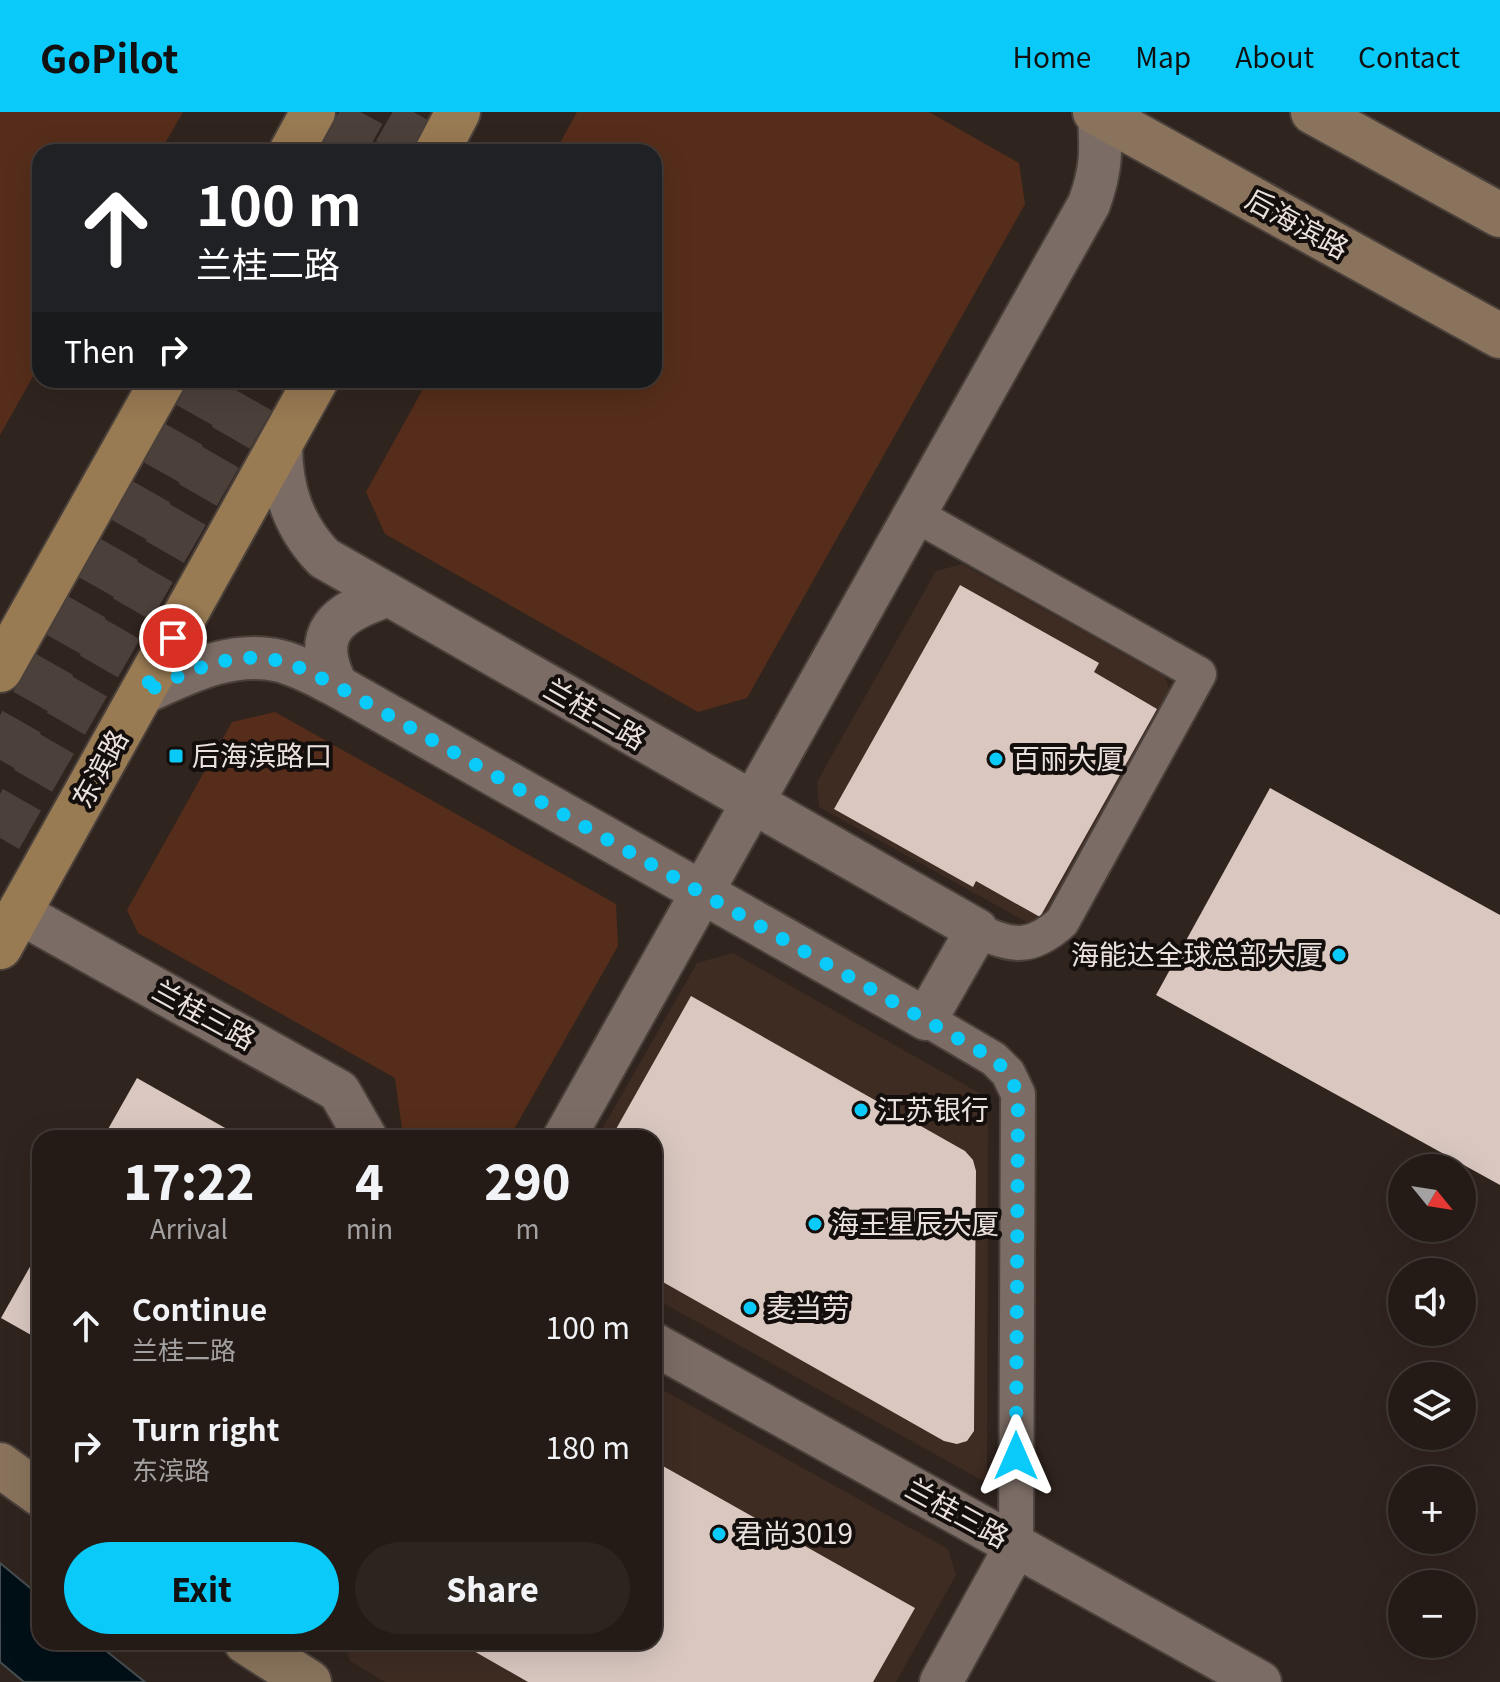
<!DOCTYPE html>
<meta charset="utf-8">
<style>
:root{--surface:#241b16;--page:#2c241f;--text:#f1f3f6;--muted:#a3a1a1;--line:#413935;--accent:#0acafa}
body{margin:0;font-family:Georgia,"Noto Sans SC",serif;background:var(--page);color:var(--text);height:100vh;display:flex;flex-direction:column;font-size:30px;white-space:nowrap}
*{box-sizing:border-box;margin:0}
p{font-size:26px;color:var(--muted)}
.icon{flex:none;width:44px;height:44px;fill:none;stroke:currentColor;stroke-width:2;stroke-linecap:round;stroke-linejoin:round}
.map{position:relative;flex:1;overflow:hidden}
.panel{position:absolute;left:32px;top:1018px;width:630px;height:520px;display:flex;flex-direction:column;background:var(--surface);border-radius:24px;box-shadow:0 8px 32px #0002,0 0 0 2px var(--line)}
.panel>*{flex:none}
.top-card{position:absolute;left:32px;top:32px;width:630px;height:244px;border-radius:24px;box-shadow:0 8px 32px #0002,0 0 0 2px var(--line);background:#202124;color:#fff;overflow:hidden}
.needle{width:52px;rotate:120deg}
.tools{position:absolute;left:1388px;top:1042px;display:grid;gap:16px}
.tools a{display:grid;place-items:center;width:88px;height:88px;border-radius:50%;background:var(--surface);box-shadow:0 8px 32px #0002,0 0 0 2px var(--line);font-size:40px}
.pin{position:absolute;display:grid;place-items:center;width:68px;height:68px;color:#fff;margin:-34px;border:4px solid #fff;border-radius:50%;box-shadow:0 2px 8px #0007}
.me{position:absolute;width:88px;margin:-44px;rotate:0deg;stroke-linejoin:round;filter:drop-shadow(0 0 6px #0008)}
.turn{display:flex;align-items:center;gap:28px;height:168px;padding:0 32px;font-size:36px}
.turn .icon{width:104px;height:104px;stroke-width:2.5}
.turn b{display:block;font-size:56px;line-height:68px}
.then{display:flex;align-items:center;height:76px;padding:0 32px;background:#0003;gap:16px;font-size:30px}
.eta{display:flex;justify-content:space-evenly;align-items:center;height:136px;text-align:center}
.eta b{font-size:48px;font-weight:800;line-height:56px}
.button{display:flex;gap:16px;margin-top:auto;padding:16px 32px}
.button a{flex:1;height:92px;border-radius:48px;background:var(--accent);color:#111;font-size:32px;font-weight:800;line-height:92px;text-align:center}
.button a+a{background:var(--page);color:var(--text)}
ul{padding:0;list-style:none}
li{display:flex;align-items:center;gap:24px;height:120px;padding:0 32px}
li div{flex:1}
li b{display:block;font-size:30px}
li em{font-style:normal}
header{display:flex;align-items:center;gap:48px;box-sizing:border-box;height:112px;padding:0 40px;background:var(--accent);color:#111}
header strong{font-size:38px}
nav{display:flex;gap:44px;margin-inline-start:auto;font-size:28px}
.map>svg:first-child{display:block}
</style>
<header>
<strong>GoPilot</strong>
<nav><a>Home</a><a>Map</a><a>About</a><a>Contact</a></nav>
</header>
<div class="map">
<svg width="1500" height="1570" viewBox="0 0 1500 1570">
<rect width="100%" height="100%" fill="#30241e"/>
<g fill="#3e2c23">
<path d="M962,452L1165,565L1174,589L1053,807L1032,813L819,695L817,670L936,459Z"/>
<path d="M733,841L988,986L987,1371L654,1186V1026H597L697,851Z"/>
<path d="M654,1273L948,1437L956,1463L896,1570H385L350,1549L343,1530H654Z"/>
</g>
<g fill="#562d1a">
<path d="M0,0H183L160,40H40V252L0,323Z"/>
<path d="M577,0H929L1019,51L1025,92L747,586L698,600L385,422L366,380L428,268H654V40H555Z"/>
<path d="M275,600L616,792L618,834L509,1026H407L402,1017L395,966L138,821L127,798L232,610Z"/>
</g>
<path fill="#010f17" stroke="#474e52" stroke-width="2" d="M0,1451L40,1484V1530H95L145,1570H24L0,1550Z"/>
<g fill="#d9c7c0">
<path d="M960,473L1099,551L1094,560L1157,597L1040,805L976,769L973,775L834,697Z"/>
<path d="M1270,676L1500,803V1073L1156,883Z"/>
<path d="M691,884L965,1039L973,1048L976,1059L974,1319L967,1329L957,1332L944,1329L654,1165V1026H611Z"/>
<path d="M137,966L234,1021L232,1026H103Z"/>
<path d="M40,1137V1228L1,1206Z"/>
<path d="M654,1349L915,1496L873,1570H528L458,1530H654Z"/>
</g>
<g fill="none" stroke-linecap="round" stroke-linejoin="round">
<g stroke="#4c403b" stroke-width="44" stroke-dasharray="44 22" stroke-linecap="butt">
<path d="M342,40L364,0"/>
<path d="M395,40L418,0"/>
<path d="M0,648L214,268"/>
<path d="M0,726L264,268"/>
</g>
<g stroke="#4a403b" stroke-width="38">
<g id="minor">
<path d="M914,402L1199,562L1062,810C1032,837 1012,836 977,818"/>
<path d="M926,907L994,947L1008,961L1018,982L1016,1434"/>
</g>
</g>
<g stroke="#4a403b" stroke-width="46">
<g id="tertiary">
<path d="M337,574C309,520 338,500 387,484"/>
<path d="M143,581C185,562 232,537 280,549C300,554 319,565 337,574L926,907L977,818L324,446C293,414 281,377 281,333"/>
<path d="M20,801L339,979L366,1026"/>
<path d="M564,1026L1089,92C1102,56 1101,39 1099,2"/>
<path d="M654,1232L1260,1570"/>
<path d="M941,1570L1016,1434"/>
</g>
</g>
<g stroke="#4a403b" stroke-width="48">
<g id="secondary">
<path d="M1095,0L1500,224"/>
<path d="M1313,0L1500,103"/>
<path d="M0,1353L40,1382"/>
<path d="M246,1530L309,1570"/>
</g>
</g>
<g stroke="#4a403b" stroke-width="48">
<g id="primary">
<path d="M291,40L313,0"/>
<path d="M437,40L458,0"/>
<path d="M0,558L163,268"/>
<path d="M0,835L316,268"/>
</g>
</g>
<use href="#minor" stroke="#7b6c65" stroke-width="34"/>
<use href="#tertiary" stroke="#7b6c65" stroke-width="42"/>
<use href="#secondary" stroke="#89735c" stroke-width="44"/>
<use href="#primary" stroke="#987a53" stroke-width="44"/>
</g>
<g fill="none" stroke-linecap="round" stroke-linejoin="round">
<path stroke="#0acafa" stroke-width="14" stroke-dasharray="0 25.2" d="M173,526L143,581C185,561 231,537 280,549C300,554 318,565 337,574L994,947L1008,961L1018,982L1016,1344"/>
</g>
<g fill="#0acafa" stroke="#140e0c" stroke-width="3">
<rect x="168" y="636" width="16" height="16" rx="4"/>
<circle cx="996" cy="647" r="8"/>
<circle cx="1339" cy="843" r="8"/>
<circle cx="861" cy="998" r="8"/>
<circle cx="815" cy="1112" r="8"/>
<circle cx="750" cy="1196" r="8"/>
<circle cx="719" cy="1422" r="8"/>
</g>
<g text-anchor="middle" stroke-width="8" stroke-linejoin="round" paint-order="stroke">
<g font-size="28" fill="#eae1dd" stroke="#140e0c">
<text transform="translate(1297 112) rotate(29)" y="10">后海滨路</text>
<text transform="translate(595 602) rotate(30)" y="10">兰桂二路</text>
<text transform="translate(100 657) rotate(-61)" y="10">东滨路</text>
<text transform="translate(204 903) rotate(29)" y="10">兰桂三路</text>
<text transform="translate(957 1401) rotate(29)" y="10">兰桂三路</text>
</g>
<g font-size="28" fill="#eae1dd" stroke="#140e0c" text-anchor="start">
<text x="192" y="654">后海滨路口</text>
<text x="1012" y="657">百丽大厦</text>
<text x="1323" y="853" text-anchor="end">海能达全球总部大厦</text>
<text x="877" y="1008">江苏银行</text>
<text x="831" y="1122">海王星辰大厦</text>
<text x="766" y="1206">麦当劳</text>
<text x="735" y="1432">君尚3019</text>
</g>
</g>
</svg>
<div class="tools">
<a><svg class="needle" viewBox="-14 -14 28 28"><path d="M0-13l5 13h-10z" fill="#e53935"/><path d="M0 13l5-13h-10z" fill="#a3a1a1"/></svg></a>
<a><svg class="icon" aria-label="sound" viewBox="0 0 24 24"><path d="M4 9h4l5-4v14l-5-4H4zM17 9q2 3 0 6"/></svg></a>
<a><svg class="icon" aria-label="layers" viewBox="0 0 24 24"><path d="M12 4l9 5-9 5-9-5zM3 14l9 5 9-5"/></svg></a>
<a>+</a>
<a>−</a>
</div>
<div class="pin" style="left:173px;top:526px;background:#d93025"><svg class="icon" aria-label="arrive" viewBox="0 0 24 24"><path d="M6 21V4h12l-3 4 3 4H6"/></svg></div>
<svg class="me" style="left:1016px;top:1344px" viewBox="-20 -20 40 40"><path d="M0-17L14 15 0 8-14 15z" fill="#0acafa" stroke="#fff" stroke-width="4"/></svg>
<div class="top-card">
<div class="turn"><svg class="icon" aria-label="ahead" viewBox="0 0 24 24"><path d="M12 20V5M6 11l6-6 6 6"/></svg><div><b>100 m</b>兰桂二路</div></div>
<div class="then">Then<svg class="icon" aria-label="right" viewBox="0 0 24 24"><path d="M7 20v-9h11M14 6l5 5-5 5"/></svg></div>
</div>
<section class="panel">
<div class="eta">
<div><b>17:22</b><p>Arrival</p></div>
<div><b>4</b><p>min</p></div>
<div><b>290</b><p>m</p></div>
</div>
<ul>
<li><svg class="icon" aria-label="ahead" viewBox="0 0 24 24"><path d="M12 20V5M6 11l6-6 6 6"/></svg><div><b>Continue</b><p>兰桂二路</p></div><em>100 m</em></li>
<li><svg class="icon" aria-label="right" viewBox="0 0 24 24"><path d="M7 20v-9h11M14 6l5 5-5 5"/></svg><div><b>Turn right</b><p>东滨路</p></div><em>180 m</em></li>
</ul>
<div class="button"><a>Exit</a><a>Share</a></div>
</section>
</div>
